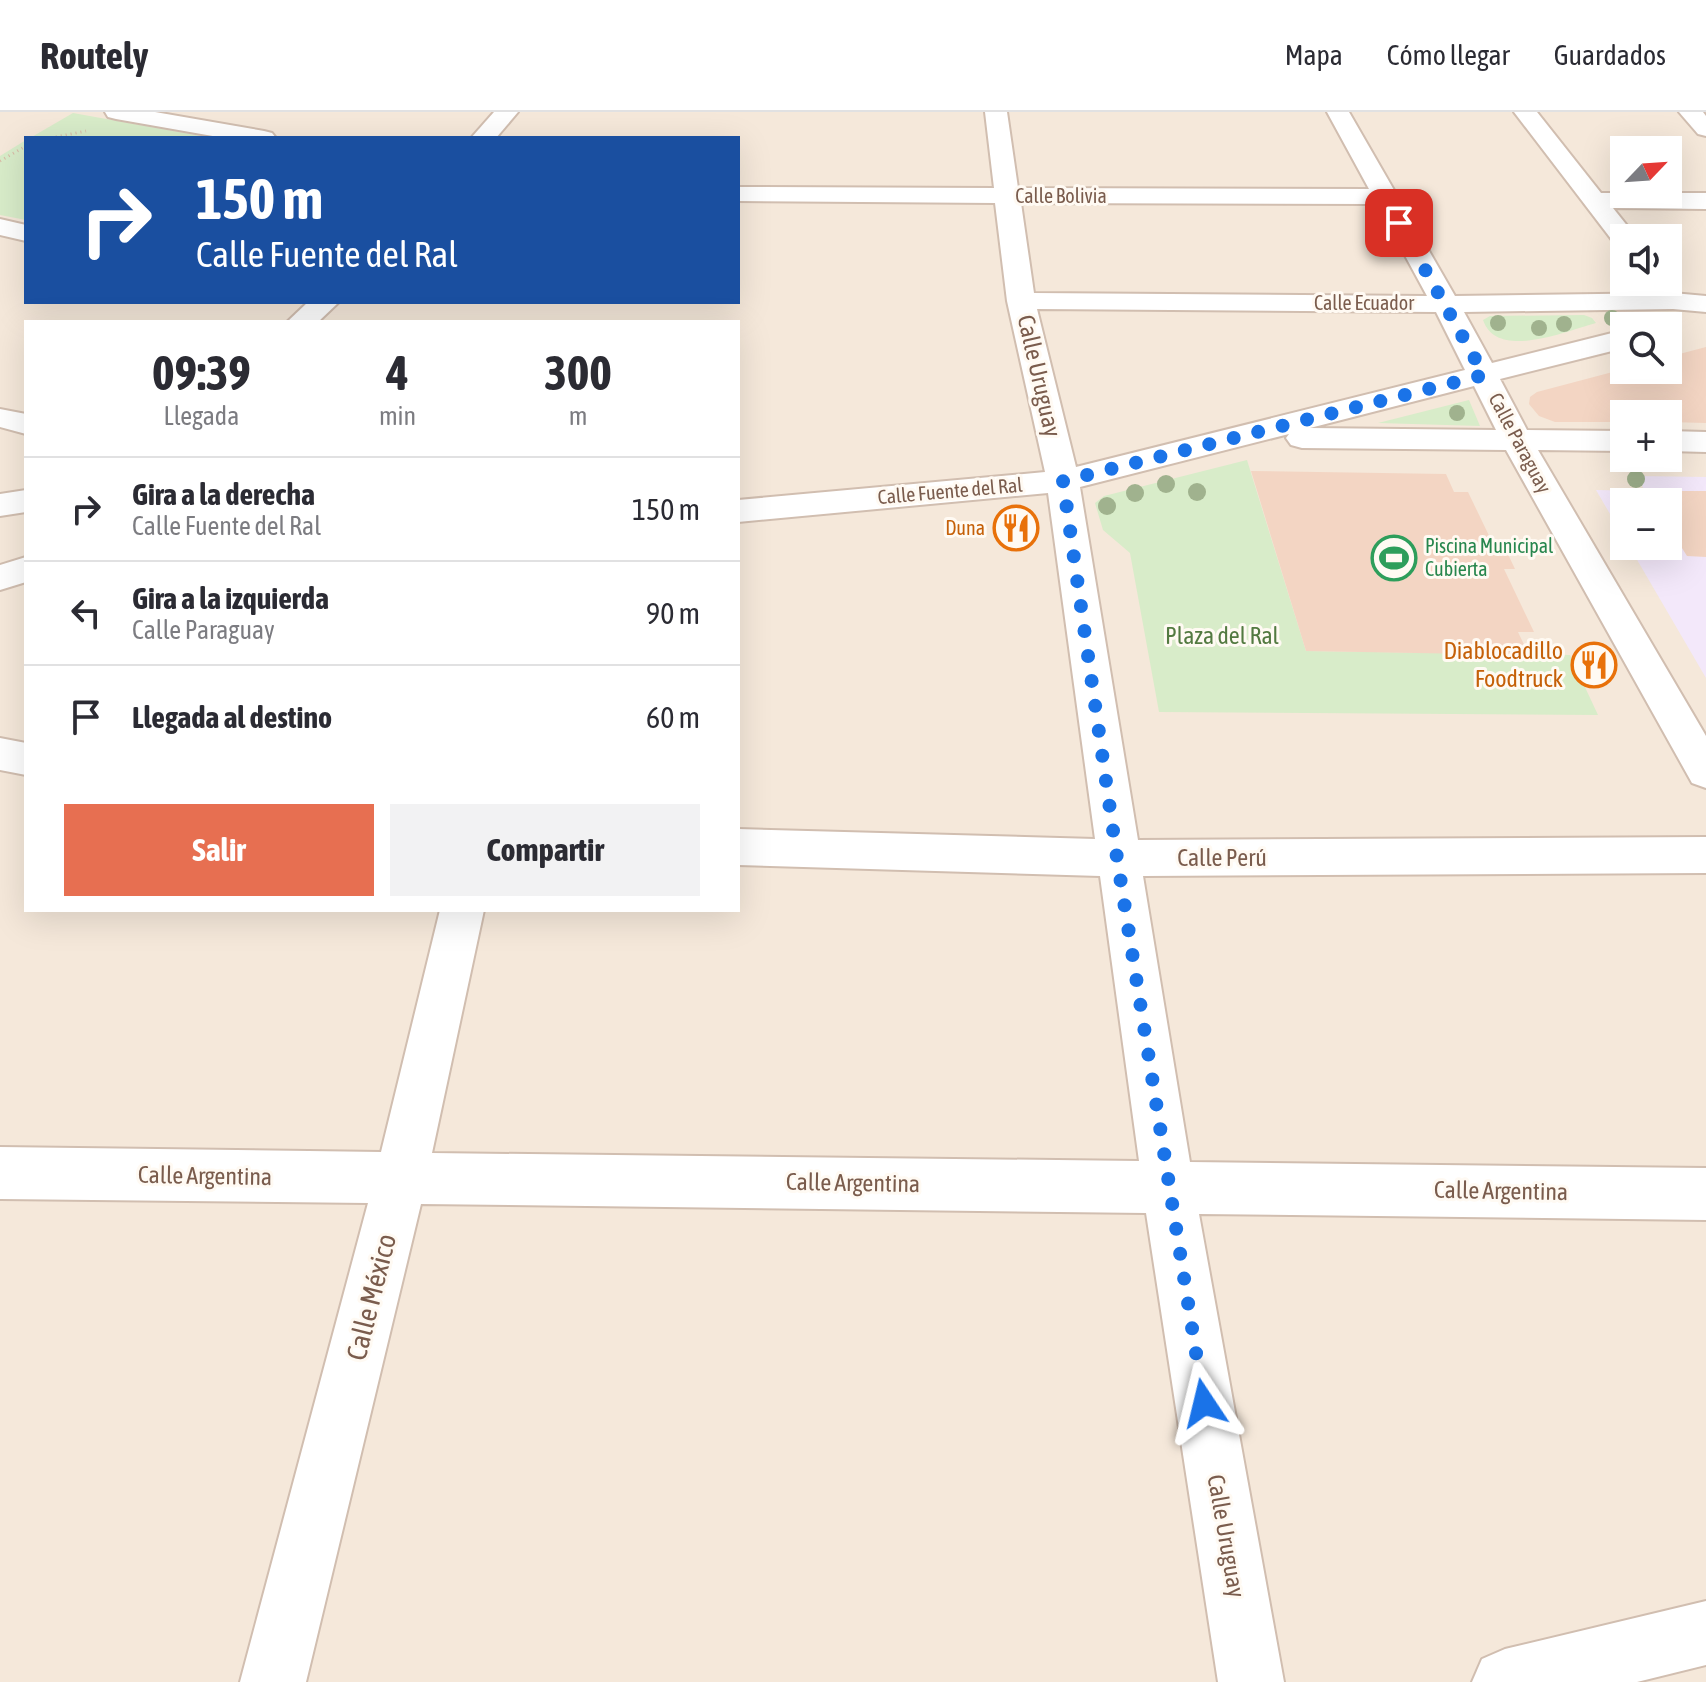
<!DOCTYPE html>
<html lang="es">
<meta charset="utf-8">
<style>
:root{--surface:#fff;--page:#f2f2f3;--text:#2b2b33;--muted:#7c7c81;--line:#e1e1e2;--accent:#e76f51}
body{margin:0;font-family:"Asap Condensed",sans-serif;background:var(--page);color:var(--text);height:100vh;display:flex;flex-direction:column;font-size:30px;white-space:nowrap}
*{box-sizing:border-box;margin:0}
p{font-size:26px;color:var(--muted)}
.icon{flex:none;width:44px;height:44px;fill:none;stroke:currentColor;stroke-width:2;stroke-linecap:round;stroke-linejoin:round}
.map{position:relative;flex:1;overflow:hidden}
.side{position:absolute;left:24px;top:208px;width:716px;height:592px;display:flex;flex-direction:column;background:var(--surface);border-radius:0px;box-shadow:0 8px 32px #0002}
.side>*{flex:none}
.hud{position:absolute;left:24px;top:24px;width:716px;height:168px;border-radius:0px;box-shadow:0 8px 32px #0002;background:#1a4fa0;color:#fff;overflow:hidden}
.needle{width:52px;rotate:65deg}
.tools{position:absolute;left:1610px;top:24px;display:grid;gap:16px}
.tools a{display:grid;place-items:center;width:72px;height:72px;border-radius:0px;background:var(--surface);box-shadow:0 8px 32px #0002;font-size:40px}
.pin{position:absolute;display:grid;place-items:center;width:68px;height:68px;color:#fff;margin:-34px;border-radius:16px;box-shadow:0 4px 12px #0006}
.me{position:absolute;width:88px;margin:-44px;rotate:350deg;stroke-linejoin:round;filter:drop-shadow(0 0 6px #0008)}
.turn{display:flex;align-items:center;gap:28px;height:168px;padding:0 40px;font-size:36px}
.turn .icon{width:104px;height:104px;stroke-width:2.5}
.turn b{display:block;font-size:56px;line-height:68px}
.eta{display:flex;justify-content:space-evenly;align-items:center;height:136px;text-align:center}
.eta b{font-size:48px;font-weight:700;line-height:56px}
.button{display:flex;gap:16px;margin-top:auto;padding:16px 40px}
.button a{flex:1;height:92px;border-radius:0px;background:var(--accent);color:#fff;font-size:32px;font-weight:700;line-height:92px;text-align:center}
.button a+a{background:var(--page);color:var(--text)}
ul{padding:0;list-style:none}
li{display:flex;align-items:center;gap:24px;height:104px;padding:0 40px;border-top:2px solid var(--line)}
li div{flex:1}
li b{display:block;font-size:30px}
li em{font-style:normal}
header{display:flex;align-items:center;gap:48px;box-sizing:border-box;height:112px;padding:0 40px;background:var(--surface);border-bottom:2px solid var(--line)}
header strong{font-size:38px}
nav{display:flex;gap:44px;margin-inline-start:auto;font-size:28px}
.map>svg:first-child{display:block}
</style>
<header>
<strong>Routely</strong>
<nav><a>Mapa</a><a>Cómo llegar</a><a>Guardados</a></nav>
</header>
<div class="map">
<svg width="1706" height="1570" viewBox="0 0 1706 1570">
<rect width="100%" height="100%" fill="#fdf6ec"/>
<path fill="#f5e8da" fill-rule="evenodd" d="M0,0H1706V1570H0ZM26,26H738V190H26ZM1624,38H1668V82H1624ZM1624,126H1668V170H1624ZM26,210H738V798H26ZM1624,214H1668V258H1624ZM1624,302H1668V346H1624ZM1624,390H1668V434H1624Z"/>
<path fill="#f3e8fa" d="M1636,364L1706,365V566L1629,434H1668V390H1624V426L1596,378L1645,379Z"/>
<g fill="#d8ecc9">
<path d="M73,1L212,26H30Z"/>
<path d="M26,28V108L0,103V44Z"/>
<path d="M1584,203L1592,206L1596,211C1566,219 1497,249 1483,208L1490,204Z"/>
<path d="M1469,288L1480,314L1378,311Z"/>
<path d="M1247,348L1306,539L1570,543L1598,603L1159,600L1130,441L1103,418L1095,391L1104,384Z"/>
</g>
<g fill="#f3d5c3">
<path d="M1706,235V311L1668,310V302H1624V310H1555L1539,304L1529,292L1530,285L1537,280L1624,257L1668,258V245Z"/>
<path d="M1251,359L1446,362L1454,380H1468L1495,436H1505L1515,457H1504L1534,520H1518L1529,543L1306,539Z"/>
<path d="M1646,379H1706V445L1687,444L1668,414V390H1653Z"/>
</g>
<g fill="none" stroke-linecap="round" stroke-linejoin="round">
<g stroke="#d1beb0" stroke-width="4">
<g id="minor">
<path d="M105,0H155L264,19L272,21L276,26H224L116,7L108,5Z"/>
<path d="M494,0H518L496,26H471Z"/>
<path d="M985,0H1007L1018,76L1369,77L1327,0H1349L1455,184L1673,181L1706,184V200L1673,197L1464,200L1492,251L1624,218V236L1500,267L1527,318L1624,319V339L1538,338L1706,624V676L1692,671L1506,338L1302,336L1291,333L1286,326L1289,322L1080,375L1138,728L1706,725V761L1143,764L1190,1050L1706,1056V1108L1199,1102L1284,1570H1218L1146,1101L421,1092L306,1570H240L368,1091L0,1087V1035L381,1040L440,798H484L432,1041L1139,1049L1100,764L738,753V717L1095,727L1048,381L738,410V388L1045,360L1007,189L995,91L738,89V75L994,76ZM1021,91L1377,92L1427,184L1034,181ZM1037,197L1436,200L1465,258L1076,355ZM1474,274L1496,318L1310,316Z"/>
<path d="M1514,0H1537L1601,81H1706V97L1613,96L1637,126H1624V134L1615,132Z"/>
<path d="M1679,0H1703L1706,4V24L1698,22Z"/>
<path d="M0,107L26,113V129L0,123Z"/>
<path d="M308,190H339L318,210H287Z"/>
<path d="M0,297L26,302V322L0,315Z"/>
<path d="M1668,319L1706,320V340L1668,339Z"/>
<path d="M26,378V400L0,404V382Z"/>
<path d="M26,445V470L0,478V453Z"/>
<path d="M0,626L26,631V663L0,658Z"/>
<path d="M1706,1489V1553L1637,1570H1472L1482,1547L1505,1537Z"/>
</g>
</g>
<g stroke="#d9b8a5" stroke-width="3" stroke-dasharray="1 4" stroke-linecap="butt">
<path d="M51,26L86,19"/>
<path d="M0,49L26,34"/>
</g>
<use href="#minor" fill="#fff" fill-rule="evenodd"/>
</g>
<g fill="#a0b28e">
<circle cx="1612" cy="206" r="8"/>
<circle cx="1498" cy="211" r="8"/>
<circle cx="1564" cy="212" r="8"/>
<circle cx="1539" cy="216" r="8"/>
<circle cx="1457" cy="301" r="8"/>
<circle cx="1636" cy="367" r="9"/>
<circle cx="1166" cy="372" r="9"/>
<circle cx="1197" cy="380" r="9"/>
<circle cx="1135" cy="381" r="9"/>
<circle cx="1107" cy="394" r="9"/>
</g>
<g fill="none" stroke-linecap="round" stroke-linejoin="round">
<path stroke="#1a73e8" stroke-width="14" stroke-dasharray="0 25.2" d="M1204,1291L1117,746L1063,369L1484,263L1399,111"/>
</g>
<defs>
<g id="restaurant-ring" transform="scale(2.3)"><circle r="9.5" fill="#fffaf3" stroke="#e8710a" stroke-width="1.5"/><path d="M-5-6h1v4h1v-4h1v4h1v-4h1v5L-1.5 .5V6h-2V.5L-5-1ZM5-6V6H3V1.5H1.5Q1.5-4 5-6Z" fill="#e8710a"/></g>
<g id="stadium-ring" transform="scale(2.3)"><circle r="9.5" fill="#fffaf3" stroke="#2e9e5b" stroke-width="1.5"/><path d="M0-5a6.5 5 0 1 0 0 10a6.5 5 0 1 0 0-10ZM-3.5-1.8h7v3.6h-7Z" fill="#2e9e5b"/></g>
</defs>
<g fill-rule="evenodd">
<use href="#restaurant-ring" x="1016" y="416"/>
<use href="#stadium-ring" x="1394" y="446"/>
<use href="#restaurant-ring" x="1594" y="553"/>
</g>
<g text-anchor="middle" stroke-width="6" stroke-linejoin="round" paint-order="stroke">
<g font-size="20" fill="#7a5c4d" stroke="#fffaf3">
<text x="1061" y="91">Calle Bolivia</text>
<text x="1364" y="198">Calle Ecuador</text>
<text transform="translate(1520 331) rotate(62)" y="7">Calle Paraguay</text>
<text transform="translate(950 379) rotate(-5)" y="7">Calle Fuente del Ral</text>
</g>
<g font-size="20" fill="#c56008" stroke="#fffaf3" text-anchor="end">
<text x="985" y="423">Duna</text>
</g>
<g font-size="20" fill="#27864d" stroke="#fffaf3" text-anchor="start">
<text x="1425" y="441">Piscina Municipal<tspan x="1425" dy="23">Cubierta</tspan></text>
</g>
<g font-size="24" fill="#7a5c4d" stroke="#fffaf3">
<text transform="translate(1039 264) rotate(77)" y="8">Calle Uruguay</text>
<text x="1222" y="754">Calle Perú</text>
<text transform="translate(205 1064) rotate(1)" y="8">Calle Argentina</text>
<text transform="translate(853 1071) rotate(1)" y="8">Calle Argentina</text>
<text transform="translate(1501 1079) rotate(1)" y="8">Calle Argentina</text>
<text transform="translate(1226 1424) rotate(80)" y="8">Calle Uruguay</text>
</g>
<g font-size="24" fill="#537a41" stroke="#fffaf3">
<text x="1222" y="532">Plaza del Ral</text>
</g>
<g font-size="24" fill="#c56008" stroke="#fffaf3" text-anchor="end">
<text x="1563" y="547">Diablocadillo<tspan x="1563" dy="28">Foodtruck</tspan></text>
</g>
<g font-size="28" fill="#7a5c4d" stroke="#fffaf3">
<text transform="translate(371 1185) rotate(-76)" y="10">Calle México</text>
</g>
</g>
</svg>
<div class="tools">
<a><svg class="needle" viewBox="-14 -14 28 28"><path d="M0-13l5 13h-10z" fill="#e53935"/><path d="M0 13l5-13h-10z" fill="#7c7c81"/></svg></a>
<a><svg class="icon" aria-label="sound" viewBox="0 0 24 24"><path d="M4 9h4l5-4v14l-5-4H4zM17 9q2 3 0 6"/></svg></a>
<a><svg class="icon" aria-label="search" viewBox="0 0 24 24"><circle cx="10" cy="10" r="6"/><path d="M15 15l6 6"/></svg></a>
<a>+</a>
<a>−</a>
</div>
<div class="pin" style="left:1399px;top:111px;background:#d93025"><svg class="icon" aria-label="arrive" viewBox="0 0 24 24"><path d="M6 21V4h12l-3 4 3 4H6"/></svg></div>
<svg class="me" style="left:1204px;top:1291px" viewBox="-20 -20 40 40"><path d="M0-17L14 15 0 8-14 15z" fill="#1a73e8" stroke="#fff" stroke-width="4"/></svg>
<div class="hud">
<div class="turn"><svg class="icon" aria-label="right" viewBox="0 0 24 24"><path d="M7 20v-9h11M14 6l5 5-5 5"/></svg><div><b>150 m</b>Calle Fuente del Ral</div></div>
</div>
<section class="side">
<div class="eta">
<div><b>09:39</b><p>Llegada</p></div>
<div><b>4</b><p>min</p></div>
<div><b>300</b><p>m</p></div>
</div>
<ul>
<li><svg class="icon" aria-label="right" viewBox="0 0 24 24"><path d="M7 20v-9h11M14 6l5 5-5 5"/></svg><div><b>Gira a la derecha</b><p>Calle Fuente del Ral</p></div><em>150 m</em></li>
<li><svg class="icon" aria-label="left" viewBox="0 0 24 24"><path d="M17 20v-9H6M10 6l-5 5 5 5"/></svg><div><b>Gira a la izquierda</b><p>Calle Paraguay</p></div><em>90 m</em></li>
<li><svg class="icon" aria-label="arrive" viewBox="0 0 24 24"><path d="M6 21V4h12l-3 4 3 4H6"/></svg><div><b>Llegada al destino</b></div><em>60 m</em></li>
</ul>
<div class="button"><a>Salir</a><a>Compartir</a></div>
</section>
</div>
